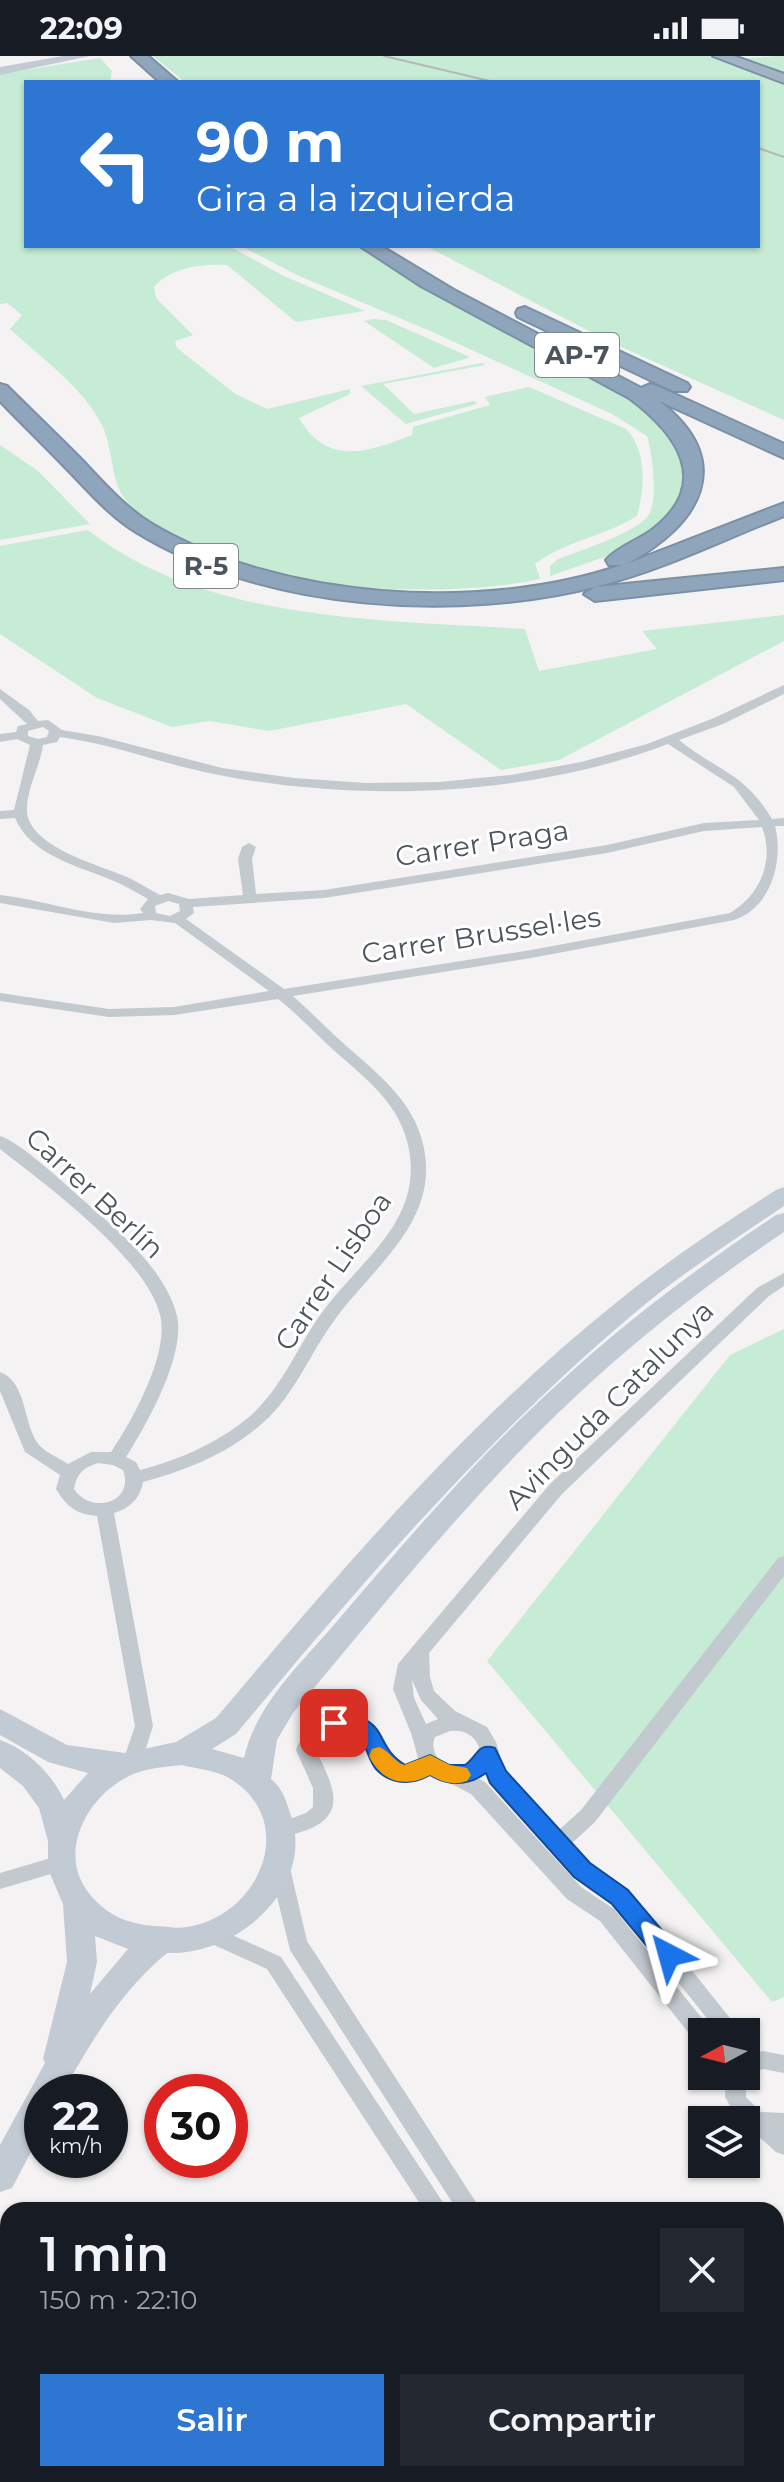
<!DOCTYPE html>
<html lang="es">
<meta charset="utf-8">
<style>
:root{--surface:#171b24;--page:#242831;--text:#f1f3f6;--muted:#9ea1a6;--accent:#2d77d3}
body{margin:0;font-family:Montserrat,sans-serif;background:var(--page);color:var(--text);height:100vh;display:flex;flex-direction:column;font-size:30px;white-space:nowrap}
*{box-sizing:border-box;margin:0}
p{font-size:26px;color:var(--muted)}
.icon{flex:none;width:44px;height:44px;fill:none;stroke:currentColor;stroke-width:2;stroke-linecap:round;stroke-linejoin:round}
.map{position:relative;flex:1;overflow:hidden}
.side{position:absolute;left:0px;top:2146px;width:784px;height:280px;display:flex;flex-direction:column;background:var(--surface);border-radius:24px 24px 0 0;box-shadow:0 2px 6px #0004}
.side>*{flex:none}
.top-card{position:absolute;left:24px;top:24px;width:736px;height:168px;border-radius:0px;box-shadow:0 2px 6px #0004;background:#2d77d3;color:#fff;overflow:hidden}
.needle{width:52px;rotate:263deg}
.buttons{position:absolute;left:688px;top:1962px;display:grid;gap:16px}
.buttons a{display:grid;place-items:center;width:72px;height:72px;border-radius:0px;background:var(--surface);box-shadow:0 2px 6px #0004;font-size:40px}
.speed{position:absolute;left:24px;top:2018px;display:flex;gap:16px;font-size:40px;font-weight:700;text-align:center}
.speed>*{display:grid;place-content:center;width:104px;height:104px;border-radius:50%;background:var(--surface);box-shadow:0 2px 6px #0004;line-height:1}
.speed small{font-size:20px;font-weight:400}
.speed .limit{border:12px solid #d22;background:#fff;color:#111}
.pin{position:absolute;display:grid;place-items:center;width:68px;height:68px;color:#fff;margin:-34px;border-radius:16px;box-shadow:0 4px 12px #0006}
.me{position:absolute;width:88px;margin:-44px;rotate:321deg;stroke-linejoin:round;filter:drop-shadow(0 0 6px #0008)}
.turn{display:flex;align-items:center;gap:28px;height:168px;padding:0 40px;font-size:36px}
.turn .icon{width:104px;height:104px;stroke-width:2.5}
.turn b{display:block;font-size:56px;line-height:68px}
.round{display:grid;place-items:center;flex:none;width:84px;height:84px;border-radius:0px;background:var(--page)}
.headline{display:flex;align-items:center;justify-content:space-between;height:136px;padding:0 40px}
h1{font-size:48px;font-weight:600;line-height:60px}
.cta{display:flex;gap:16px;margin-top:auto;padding:16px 40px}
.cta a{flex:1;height:92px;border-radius:0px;background:var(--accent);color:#fff;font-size:32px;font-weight:600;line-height:92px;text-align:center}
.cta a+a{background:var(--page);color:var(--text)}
.status{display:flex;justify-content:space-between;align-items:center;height:56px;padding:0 40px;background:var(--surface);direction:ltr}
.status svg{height:22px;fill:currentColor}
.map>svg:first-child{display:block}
</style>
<div class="status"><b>22:09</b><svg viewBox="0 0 49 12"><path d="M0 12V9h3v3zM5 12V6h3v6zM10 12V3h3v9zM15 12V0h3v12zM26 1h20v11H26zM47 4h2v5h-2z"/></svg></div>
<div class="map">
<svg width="784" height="2426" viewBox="0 0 784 2426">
<rect width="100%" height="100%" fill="#f4f2f2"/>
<g fill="#c6ecd5">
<path d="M153,0H712C726,5 766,0 784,0V364L610,286L426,190H758V26H185Z"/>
<path d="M100,2L112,15L110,26H26V190H229L282,219L365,255L296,266L227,209C201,208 172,211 154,231L156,242L193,279L175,285L177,292L234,337L267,353L350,333V338L299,362C327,411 369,396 412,379L413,371L490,349L485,341L529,331L626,373C647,394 645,432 637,460C605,480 565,485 535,508L540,523C436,546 194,536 125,443C110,423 114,394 102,369C83,331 40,301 10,273L22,259L7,247L0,248V18Z"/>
<path d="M241,190H358L457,248L621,334L663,366L685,405L684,427L676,447L661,466L638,484L610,499L550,520V510L558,503C579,495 635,477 648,460C659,446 652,396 647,380L612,358L428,274L299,220Z"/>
<path d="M373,263L386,264L468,300V302L434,312L364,265Z"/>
<path d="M482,307L485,309L383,328L414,358L474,345L477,348L406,368L361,330Z"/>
<path d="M0,389L38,415L90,468L0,484Z"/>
<path d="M88,474C205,566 383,564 525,573L539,615L657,593L642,575L784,559V585L559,704L501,714L406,648L269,675L210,665L172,671L97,642L0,578V490Z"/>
<path d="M784,1273V1941L772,1946L487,1605L730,1299Z"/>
<path d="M8,2386V2418H77L73,2426H0V2402Z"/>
</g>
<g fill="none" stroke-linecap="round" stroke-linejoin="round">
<g stroke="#7a90a7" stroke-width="4">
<path id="trunk" d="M713,0H734L784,18V27Z"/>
</g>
<g stroke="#7a90a7" stroke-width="4">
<g id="motorway">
<path d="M131,0H148L178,26H160Z"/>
<path d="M360,190H381L454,234L641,332L650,328L657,330L784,388V402L659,345C738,405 700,470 626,508L784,447V460C724,483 665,513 602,529C459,567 264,555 136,476C108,459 87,433 64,410C43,388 21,367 0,345V328L7,330C31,354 56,378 80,402C102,425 124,451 152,468C280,544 482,557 622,509H609L606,504C617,491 639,484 653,473C713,426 676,377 629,342L421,230Z"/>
<path d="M525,251L687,327L690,331L687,335H673L518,261L516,257L518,253Z"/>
<path d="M784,512V524L595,545L584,538L595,531Z"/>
</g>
</g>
<g fill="#c2c9cf" fill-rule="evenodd">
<path d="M784,629V638L723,668L679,684C717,715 744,716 772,763L784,762V770H775C784,805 771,852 734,864L531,902L293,940C310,955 325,971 342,986C374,1015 413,1043 423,1088C442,1167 369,1213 331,1269C306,1305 292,1344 257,1372C224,1399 185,1415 143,1426C140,1443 130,1452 114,1457L153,1670L140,1711L133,1713L126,1711L123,1705L135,1670L97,1460C76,1458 67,1451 56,1433L60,1419L25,1396L0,1335V1316C28,1326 23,1372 40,1390C47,1397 59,1402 68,1408L91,1396H111C132,1365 170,1297 160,1259C146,1202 46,1129 0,1093V1080C20,1086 64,1127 82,1143C117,1174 165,1212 177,1260C186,1298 147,1368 126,1401L136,1406L140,1414C179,1404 218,1387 249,1361C281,1333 295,1296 318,1262C357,1205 428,1165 407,1085C396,1042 358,1017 327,988C311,973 296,957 278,943L174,959L109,961L0,945V937L109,953L174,951L269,935L175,867L151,864L114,867L0,847V839C47,844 95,865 143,857L140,853L148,843C137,837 126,830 114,825C79,810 31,800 15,762L0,763V755L14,754L30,689L17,683L0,686V678L16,676L18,670L27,668L0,643V633L29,654L38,665L48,664L62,674L98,680L222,712L294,722L366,727L439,726L511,719L581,706L647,688L714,662ZM43,671L49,675L47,681L38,683L28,680V675ZM60,681C114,688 165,709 219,719C361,747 532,740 668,688L734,731L759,764L704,767L607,789L324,834L256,838L252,803L256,791L249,787L242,791L238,803L243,839L189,843L168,837L160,839C147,832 135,824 122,819C95,808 30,790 27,756C26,733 40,711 43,689L57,686ZM762,771C775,805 760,839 730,857L531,894L284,933L186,863L194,857L193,851L324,842L607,797L704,775ZM168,845L179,848L180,855L170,860L156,857L155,850ZM98,1407L113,1409L123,1414C135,1447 91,1459 74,1433C76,1418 84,1411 98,1407Z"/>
<path d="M784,1217V1230L769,1240L562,1438L429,1597L430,1621L434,1635L455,1655L487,1671L496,1686L505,1715L559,1774L581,1754L778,1502L784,1500V1520L595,1766L571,1788L589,1808L635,1843L741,1976H718L621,1855L575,1820L491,1727L485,1715L477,1722L485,1726L581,1831L614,1853L709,1971L712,1976H702V1987L695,1985L600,1865L567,1843L471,1738L430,1717L401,1727L386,1722C370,1704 366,1663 332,1675C323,1679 318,1685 316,1694C330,1725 351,1757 307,1774C296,1777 287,1783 276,1780L273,1774L276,1768L306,1757L313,1751V1732L296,1694C307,1663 345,1646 373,1668C386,1679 388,1698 399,1711L419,1705L411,1677L393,1633L398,1608L550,1428L757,1232ZM412,1624L421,1644L438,1663L426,1668L414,1642ZM450,1675C463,1674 474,1678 479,1691C465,1729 425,1706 435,1681Z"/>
<path d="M61,1799L68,1801L71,1807L68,1813L0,1833V1817Z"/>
<path d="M280,1804L287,1806L290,1812L307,1885L481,2154H457L290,1894L270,1812L273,1806Z"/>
<path d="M210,1869L281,1901L448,2154H424L267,1913L203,1884L200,1878L203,1872Z"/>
<path d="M763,1995L784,1999V2017L763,2013L747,2019L746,2041L761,2056L784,2057V2099L776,2096L746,2069V2064H738L725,2041L726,2020H746V2000Z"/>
<path d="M784,2344V2369L776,2373V2348Z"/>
<path d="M540,2418H564L562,2426H538Z"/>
<path d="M677,2418H701L704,2426H680Z"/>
</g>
<g fill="#c2cad3" fill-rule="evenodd">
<path d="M63,0H90L0,19V11Z"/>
<path d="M784,1131V1150C732,1185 679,1219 631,1260C484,1384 359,1530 236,1678L212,1693L244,1702C256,1647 304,1605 339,1563C409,1481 479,1399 559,1327C626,1265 700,1210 776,1159L784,1157V1176C710,1226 640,1280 575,1341C472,1437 384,1549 293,1657L277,1684L271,1723C281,1731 285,1741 289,1754C319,1828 239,1900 167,1897C122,1934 91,1985 63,2036H42V2075L12,2132L0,2136V2089L45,2007L43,2003L67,1906L63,1848L48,1813V1785L39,1752L23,1730L0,1712V1684C28,1694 52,1718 64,1744L88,1717L48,1706L0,1679V1653L67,1689L125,1697L176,1686L216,1662C340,1515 466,1367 617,1246C667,1205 721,1169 776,1134ZM182,1709C196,1713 216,1714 229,1722C301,1765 259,1861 186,1871C176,1873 165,1870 155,1870C127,1868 106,1859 88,1836C57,1795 88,1740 129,1720C145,1712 164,1711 182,1709ZM95,1880L128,1893L90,1938L97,1906Z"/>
</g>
<use href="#trunk" fill="#a2b3c4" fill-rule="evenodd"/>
<use href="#motorway" fill="#8fa5bb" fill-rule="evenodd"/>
<g stroke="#b5b7bb" stroke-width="2">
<path d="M384,0L494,26"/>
<path d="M758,92L784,101"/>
</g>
</g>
<path fill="#1a73e8" stroke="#114b97" stroke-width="2" d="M334,1658C393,1660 370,1687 405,1709L430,1699L449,1709H465C477,1701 478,1686 495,1692L506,1715L590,1807L628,1834L677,1892L681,1899L677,1907L669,1909L661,1907L612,1848L574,1821L490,1727L486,1717C468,1730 448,1730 430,1719C412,1729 391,1729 376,1713C368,1704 367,1689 358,1679L326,1673L323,1667L326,1661Z"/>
<path fill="#f59e0b" d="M379,1691C390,1695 393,1705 404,1709L430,1699L450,1709L467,1712L471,1719L467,1725C453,1730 442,1726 430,1719C404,1733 381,1725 369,1700L372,1693Z"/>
<g text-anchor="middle" stroke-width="6" stroke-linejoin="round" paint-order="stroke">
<g fill="#fff" stroke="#82888e" stroke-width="2">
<rect x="535" y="277" width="84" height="44" rx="6"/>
<rect x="174" y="488" width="64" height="44" rx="6"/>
</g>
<g font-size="26" font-weight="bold" fill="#4c555e">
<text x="577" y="308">AP-7</text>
<text x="206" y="519">R-5</text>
</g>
<g font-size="28" fill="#4c555e" stroke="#fff">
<text transform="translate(482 787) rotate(-9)" y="10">Carrer Praga</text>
<text transform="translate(481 879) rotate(-9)" y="10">Carrer Brussel·les</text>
<text transform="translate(95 1137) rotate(43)" y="10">Carrer Berlín</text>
<text transform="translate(333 1215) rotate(-56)" y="10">Carrer Lisboa</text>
<text transform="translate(609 1349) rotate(-45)" y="10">Avinguda Catalunya</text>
</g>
</g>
</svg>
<div class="buttons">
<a><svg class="needle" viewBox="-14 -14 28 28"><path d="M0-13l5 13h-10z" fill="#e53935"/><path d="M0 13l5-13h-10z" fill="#9ea1a6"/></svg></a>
<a><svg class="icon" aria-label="layers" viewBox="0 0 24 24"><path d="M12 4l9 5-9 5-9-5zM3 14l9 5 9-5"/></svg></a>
</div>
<div class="speed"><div>22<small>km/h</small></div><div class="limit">30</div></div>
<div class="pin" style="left:334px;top:1667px;background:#d93025"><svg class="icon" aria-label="arrive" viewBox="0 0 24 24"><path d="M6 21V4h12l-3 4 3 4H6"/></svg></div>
<svg class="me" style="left:669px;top:1899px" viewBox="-20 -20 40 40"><path d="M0-17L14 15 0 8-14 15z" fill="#1a73e8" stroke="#fff" stroke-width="4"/></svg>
<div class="top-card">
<div class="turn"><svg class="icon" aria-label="left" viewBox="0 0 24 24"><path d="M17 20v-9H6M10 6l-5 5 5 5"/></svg><div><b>90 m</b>Gira a la izquierda</div></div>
</div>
<section class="side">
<div class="headline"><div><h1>1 min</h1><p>150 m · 22:10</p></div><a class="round"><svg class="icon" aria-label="close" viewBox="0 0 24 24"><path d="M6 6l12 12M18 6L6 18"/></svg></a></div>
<div class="cta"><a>Salir</a><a>Compartir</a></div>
</section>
</div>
